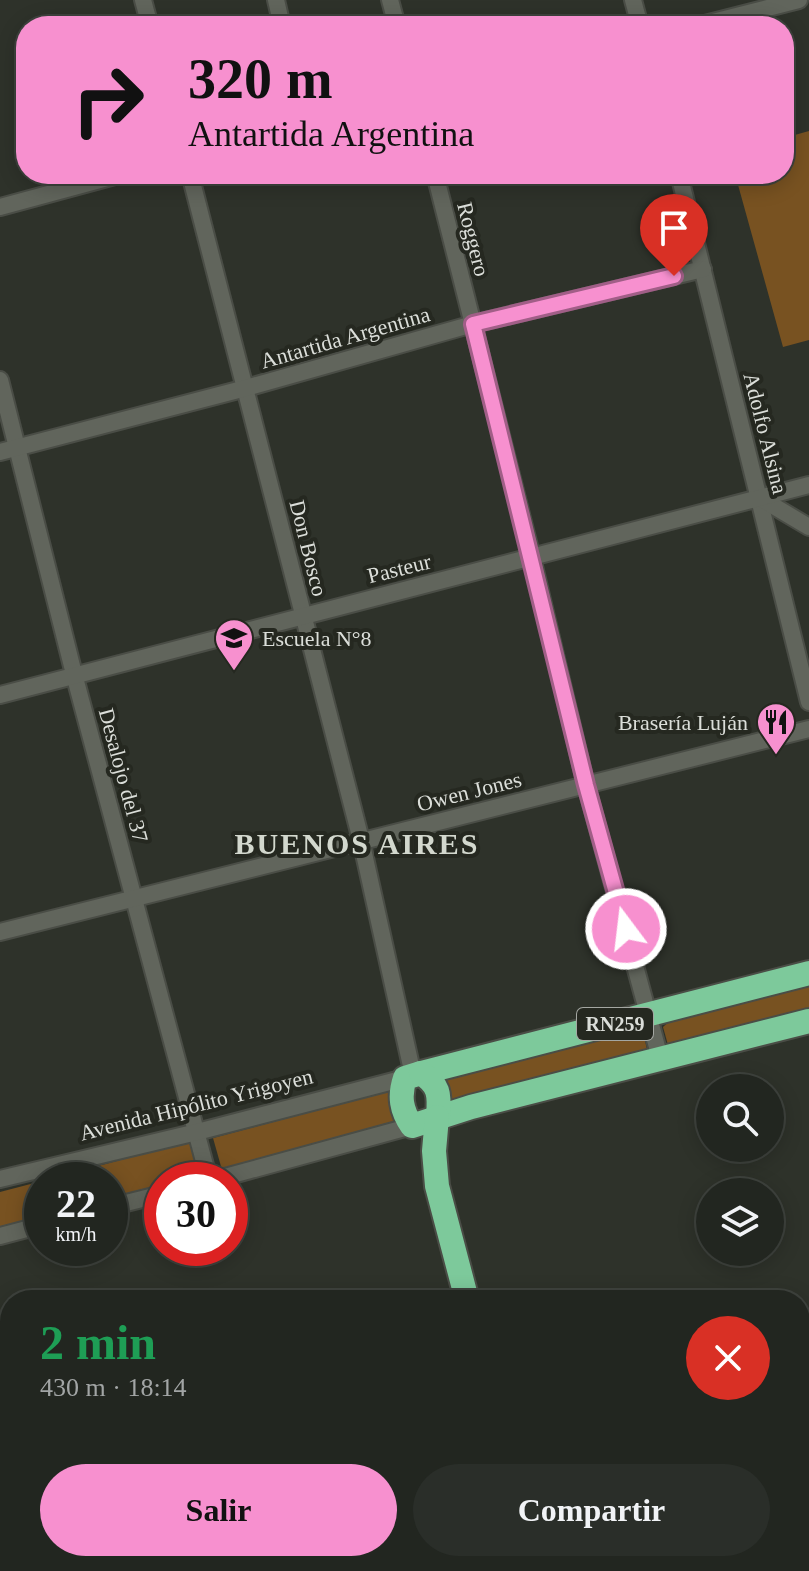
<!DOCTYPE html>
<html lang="es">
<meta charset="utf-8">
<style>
:root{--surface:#222620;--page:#2a2e29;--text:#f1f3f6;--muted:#a2a5a5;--line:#3f433e;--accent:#f790cf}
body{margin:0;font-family:"Times New Roman",serif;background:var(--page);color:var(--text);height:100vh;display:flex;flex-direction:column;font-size:30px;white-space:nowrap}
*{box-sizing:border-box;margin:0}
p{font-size:26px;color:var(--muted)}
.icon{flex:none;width:44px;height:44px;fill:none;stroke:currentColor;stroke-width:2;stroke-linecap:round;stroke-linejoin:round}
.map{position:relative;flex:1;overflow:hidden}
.side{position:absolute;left:0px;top:1290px;width:810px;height:282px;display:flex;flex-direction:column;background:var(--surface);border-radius:32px 32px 0 0;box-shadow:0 4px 20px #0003,0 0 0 2px var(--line)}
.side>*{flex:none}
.hud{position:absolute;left:16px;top:16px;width:778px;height:168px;border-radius:32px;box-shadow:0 4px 20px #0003,0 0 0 2px var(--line);background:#f790cf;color:#111;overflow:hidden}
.tools{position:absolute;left:696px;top:1074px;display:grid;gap:16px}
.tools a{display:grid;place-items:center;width:88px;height:88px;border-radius:50%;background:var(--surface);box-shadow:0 4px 20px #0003,0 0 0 2px var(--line);font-size:40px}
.speed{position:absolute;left:24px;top:1162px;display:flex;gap:16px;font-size:40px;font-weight:700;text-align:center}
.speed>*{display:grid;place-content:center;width:104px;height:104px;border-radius:50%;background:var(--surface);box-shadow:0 4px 20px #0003,0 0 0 2px var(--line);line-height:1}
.speed small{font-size:20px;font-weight:400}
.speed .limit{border:12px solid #d22;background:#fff;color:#111}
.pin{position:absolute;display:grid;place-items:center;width:68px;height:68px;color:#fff;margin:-82px -34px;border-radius:50% 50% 50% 0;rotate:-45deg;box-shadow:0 0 8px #0007}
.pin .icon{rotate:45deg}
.me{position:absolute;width:88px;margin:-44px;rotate:345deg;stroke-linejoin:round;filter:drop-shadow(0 0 6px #0008)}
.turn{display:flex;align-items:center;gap:28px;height:168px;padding:0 40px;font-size:36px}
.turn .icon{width:104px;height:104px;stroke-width:2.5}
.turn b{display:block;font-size:56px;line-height:68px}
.round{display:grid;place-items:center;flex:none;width:84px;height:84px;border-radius:42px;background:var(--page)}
.head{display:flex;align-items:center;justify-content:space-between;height:136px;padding:0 40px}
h1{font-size:48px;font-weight:800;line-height:60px;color:#1e9e55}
.primary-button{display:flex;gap:16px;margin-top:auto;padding:16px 40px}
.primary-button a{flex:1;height:92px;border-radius:48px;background:var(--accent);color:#111;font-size:32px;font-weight:800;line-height:92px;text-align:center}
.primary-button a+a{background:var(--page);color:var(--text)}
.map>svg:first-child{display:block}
</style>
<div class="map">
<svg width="809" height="1571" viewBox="0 0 809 1571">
<rect width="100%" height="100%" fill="#2e322a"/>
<g fill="#785221">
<path d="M809,131V340L783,347L735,174H784V138Z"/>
<path d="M809,983V1015L668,1045L663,1027L671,1020Z"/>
<path d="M637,1028L643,1033L647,1049L641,1057L451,1108L441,1081L447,1076Z"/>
<path d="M389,1091L397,1124L222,1170L213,1138Z"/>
<path d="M191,1141L199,1174L177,1180H162V1184L110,1198V1180H46Z"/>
<path d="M42,1181V1216L0,1227V1192Z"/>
</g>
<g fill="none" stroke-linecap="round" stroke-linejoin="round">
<g stroke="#4a4d46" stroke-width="20">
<g id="minor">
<path d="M143,0L150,26"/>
<path d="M276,0L282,26"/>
<path d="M390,0L397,26"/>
<path d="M633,0L640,26"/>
<path d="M697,26L799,0"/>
<path d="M190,174L361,840L413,1075"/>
<path d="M435,174L532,558L586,785L660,1058"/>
<path d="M679,174L809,702"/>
<path d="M0,207L122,174"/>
<path d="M0,380L74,674L209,1180"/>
<path d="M0,452L246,388L473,324L703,269"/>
<path d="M760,498L809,527"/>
<path d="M0,695L809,485"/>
<path d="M0,932L809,729"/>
<path d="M0,1179L197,1132L405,1078"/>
<path d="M214,1180L412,1126"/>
<path d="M110,1207L162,1194"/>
<path d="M0,1236L42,1225"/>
</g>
</g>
<g stroke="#4a4d46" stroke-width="28">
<g id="highway">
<path d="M809,973L421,1073L405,1078C399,1096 401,1110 412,1126L471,1107L809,1021"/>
<path d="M421,1073C439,1085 440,1094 438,1116"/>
<path d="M437,1117L434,1151L437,1186L467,1300"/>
<path d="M538,1562L540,1571"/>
</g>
</g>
<use href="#minor" stroke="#61655c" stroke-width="16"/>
<use href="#highway" stroke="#7dc99b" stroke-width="24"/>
</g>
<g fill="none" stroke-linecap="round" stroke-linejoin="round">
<g stroke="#a15e87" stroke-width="20">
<path id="route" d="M626,929L586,785L473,324L674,276"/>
</g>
<use href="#route" stroke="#f790cf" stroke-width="14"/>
</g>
<defs>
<g id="school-pin" transform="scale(2)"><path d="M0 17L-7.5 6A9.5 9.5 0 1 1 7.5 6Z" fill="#f790cf" stroke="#252820"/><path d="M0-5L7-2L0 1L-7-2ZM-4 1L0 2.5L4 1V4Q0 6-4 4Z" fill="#111"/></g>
<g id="restaurant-pin" transform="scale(2)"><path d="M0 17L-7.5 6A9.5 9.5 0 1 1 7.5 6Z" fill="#f790cf" stroke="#252820"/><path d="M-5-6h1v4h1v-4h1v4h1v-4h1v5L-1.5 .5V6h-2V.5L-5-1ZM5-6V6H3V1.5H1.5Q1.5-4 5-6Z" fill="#111"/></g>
</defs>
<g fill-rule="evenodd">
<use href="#school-pin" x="234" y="638"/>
<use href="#restaurant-pin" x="776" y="722"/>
</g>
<g text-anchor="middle" stroke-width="8" stroke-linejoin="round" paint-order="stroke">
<rect fill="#252820" stroke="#a4a7a2" stroke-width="2" x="577" y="1008" width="76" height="32" rx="6"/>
<g font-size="20" font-weight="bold" fill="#dbded9">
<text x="615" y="1031">RN259</text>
</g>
<g font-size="22" fill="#dbded9" stroke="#252820">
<text transform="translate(474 239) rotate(76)" y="8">Roggero</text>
<text transform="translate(345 337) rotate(-16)" y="8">Antartida Argentina</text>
<text transform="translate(766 433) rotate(76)" y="8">Adolfo Alsina</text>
<text transform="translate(309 548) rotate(76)" y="8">Don Bosco</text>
<text transform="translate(399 568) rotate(-14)" y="8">Pasteur</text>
<text transform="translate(124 775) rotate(75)" y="8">Desalojo del 37</text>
<text transform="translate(469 791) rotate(-14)" y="8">Owen Jones</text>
<text transform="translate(196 1104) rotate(-14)" y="8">Avenida Hipólito Yrigoyen</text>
</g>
<g font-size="22" fill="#dbded9" stroke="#252820" text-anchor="start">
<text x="262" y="646">Escuela N°8</text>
<text x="748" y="730" text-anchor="end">Brasería Luján</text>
</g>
<g font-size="30" font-weight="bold" letter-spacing="2" fill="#d3d8ce" stroke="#252820">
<text x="357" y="854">BUENOS AIRES</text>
</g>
</g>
</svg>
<div class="tools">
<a><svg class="icon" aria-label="search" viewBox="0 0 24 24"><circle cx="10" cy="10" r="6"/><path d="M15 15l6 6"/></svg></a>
<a><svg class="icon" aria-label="layers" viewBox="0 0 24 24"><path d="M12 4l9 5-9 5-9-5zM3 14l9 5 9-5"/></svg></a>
</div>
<div class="speed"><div>22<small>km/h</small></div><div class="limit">30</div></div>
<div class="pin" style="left:674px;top:276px;background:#d93025"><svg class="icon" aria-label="arrive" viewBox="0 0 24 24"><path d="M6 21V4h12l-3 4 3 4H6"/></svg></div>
<svg class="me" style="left:626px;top:929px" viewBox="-20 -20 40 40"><circle r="17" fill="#f790cf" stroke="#fff" stroke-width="3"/><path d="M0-11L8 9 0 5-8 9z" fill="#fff"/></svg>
<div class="hud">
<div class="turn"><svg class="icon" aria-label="right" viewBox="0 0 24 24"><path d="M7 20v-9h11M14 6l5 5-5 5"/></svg><div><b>320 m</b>Antartida Argentina</div></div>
</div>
<section class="side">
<div class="head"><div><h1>2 min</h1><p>430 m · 18:14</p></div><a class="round" style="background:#d93025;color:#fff"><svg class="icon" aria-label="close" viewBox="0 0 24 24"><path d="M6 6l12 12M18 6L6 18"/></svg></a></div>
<div class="primary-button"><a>Salir</a><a>Compartir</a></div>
</section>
</div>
